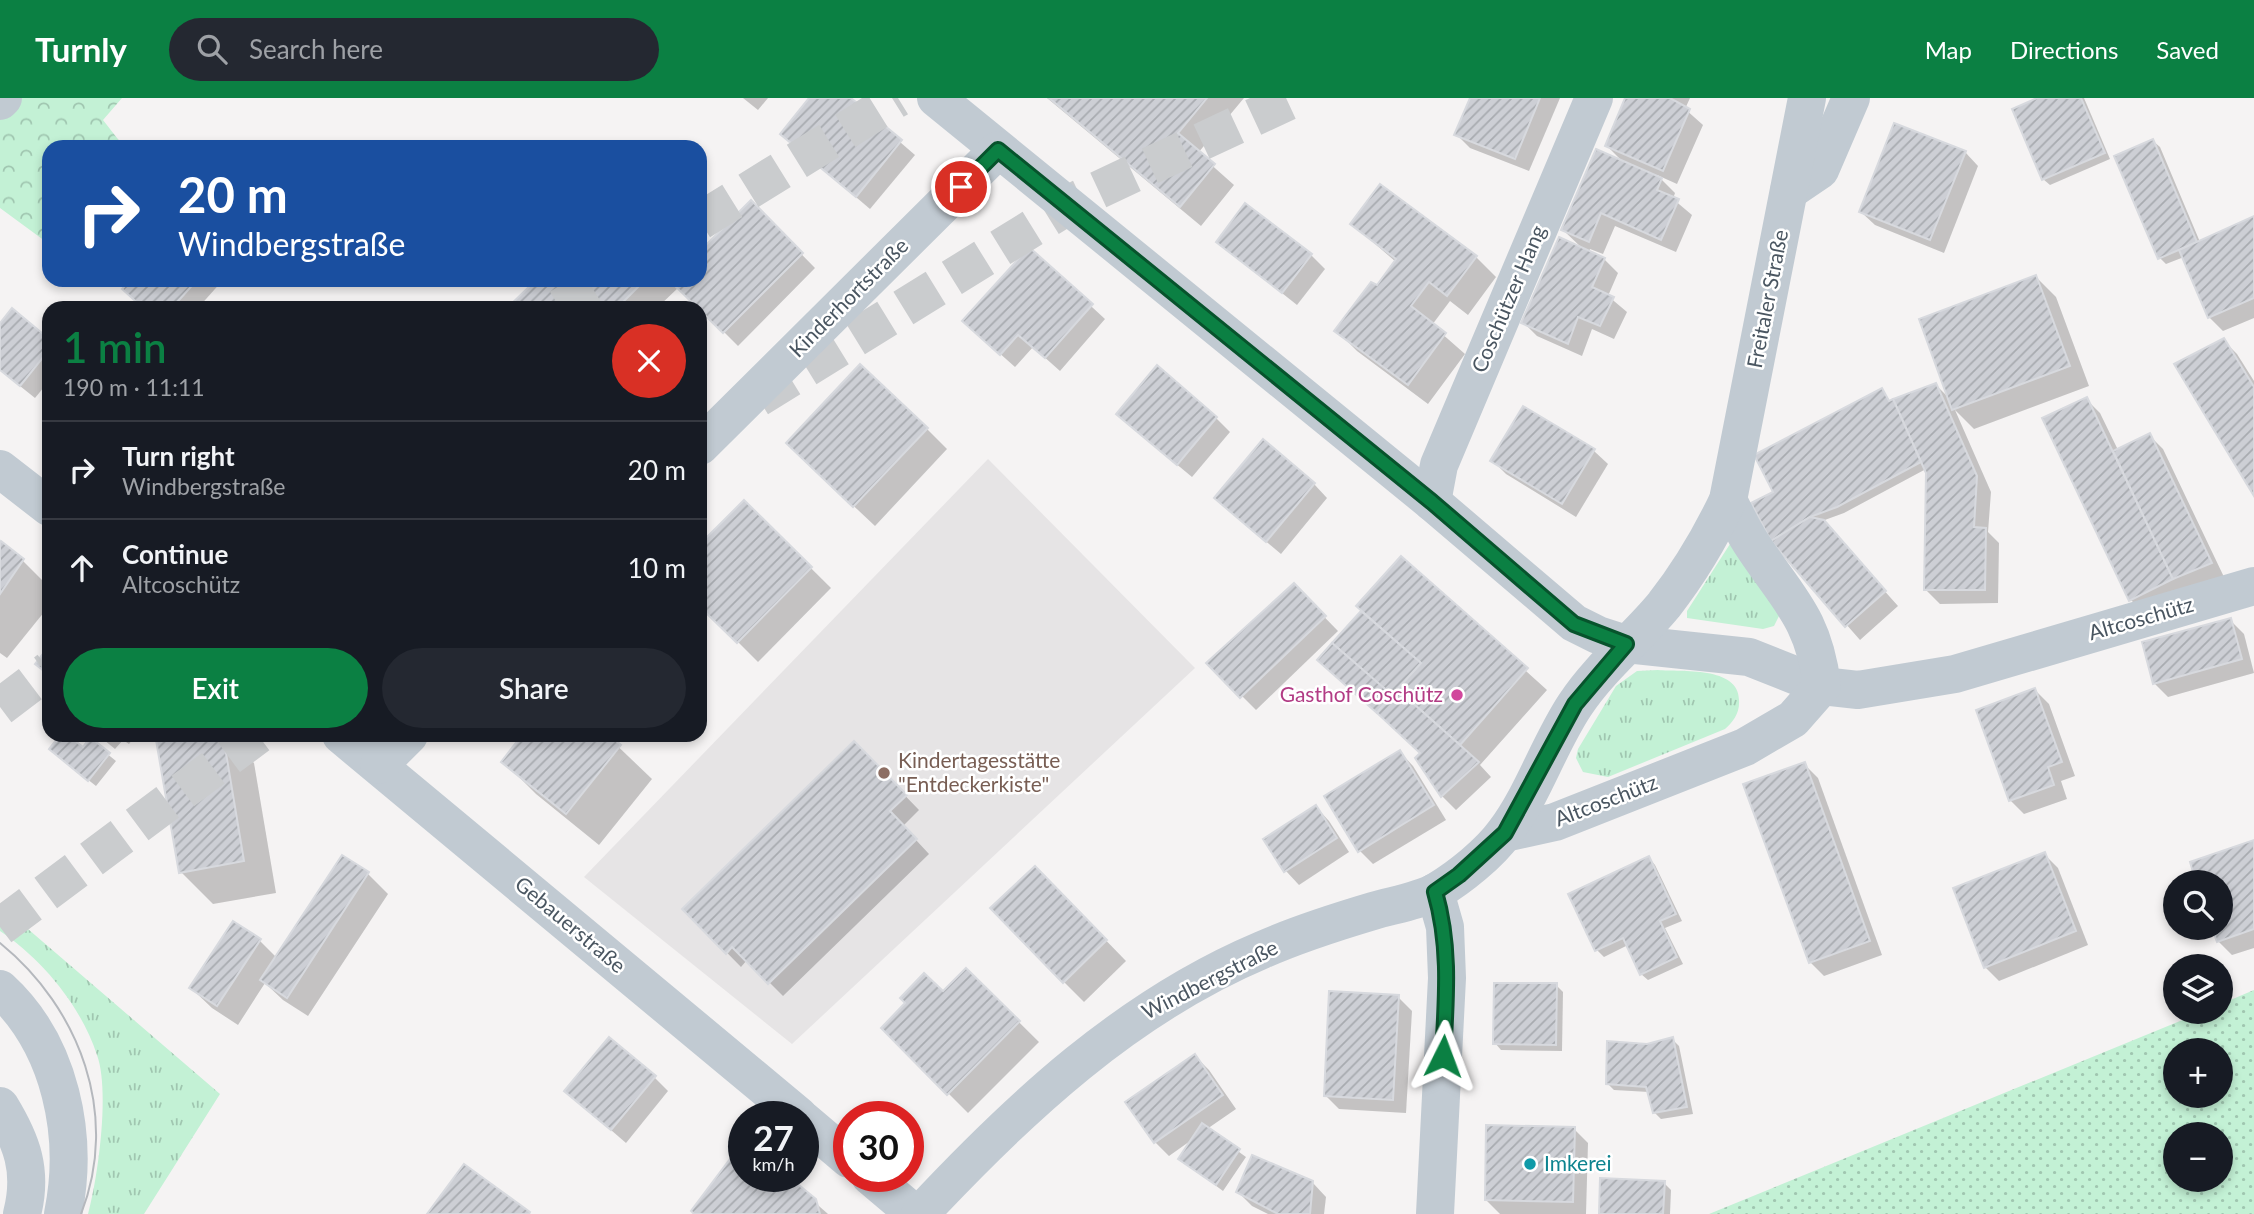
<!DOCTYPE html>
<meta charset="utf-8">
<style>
:root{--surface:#171b24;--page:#242831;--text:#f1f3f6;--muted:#9ea1a6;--line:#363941;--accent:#0b8043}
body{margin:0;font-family:Lato,sans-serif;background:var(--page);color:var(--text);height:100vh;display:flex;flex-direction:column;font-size:26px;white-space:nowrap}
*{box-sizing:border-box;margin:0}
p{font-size:23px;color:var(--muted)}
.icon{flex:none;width:38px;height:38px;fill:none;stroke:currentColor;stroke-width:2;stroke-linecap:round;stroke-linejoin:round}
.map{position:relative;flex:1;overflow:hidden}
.sheet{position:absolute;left:42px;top:203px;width:665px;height:441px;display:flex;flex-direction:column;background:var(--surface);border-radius:21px;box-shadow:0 4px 10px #0003}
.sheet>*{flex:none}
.top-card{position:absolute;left:42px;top:42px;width:665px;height:147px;border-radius:21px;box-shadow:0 4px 10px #0003;background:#1a4fa0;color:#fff;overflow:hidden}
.buttons{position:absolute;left:2163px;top:772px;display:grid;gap:14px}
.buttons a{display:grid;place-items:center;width:70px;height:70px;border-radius:50%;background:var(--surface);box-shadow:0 4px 10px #0003;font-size:35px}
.speed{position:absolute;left:728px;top:1003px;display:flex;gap:14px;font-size:35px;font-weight:700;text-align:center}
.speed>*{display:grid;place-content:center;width:91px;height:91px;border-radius:50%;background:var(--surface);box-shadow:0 4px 10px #0003;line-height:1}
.speed small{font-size:18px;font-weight:400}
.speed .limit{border:10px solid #d22;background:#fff;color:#111}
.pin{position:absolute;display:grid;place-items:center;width:60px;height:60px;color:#fff;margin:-30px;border:4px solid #fff;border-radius:50%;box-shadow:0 2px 7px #0007}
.me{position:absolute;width:77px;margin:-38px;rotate:3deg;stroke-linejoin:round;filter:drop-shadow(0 0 5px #0008)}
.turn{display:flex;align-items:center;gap:24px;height:147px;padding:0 21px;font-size:32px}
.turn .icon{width:91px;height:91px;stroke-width:2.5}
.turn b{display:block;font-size:49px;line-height:60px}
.round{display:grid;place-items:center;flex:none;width:74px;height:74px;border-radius:37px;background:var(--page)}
.head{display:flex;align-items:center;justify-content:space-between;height:119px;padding:0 21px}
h1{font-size:42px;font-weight:600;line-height:52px;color:var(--accent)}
.primary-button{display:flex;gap:14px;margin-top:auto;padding:14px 21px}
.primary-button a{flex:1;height:80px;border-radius:42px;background:var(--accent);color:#fff;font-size:28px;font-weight:600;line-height:80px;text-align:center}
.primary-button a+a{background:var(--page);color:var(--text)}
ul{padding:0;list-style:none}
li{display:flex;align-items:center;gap:21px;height:98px;padding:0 21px;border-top:2px solid var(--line)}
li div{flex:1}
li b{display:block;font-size:26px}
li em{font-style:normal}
header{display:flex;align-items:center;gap:42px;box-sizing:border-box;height:98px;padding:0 35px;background:var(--accent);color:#fff}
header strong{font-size:33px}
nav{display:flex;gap:38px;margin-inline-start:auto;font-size:24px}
.search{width:490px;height:63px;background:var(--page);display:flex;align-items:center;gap:18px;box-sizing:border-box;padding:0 24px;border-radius:38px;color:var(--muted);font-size:26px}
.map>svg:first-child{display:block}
</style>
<header>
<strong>Turnly</strong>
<div class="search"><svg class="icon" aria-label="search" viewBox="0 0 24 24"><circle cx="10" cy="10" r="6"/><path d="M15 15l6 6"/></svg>Search here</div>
<nav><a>Map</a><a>Directions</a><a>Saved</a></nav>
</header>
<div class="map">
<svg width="2254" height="1116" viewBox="0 0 2254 1116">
<defs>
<pattern id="grass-tufts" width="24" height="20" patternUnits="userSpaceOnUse" patternTransform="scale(1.75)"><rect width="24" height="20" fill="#c3f1d5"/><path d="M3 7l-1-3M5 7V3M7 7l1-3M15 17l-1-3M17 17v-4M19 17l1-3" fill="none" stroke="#a0c6b0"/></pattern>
<pattern id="forest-crowns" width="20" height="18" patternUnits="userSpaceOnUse" patternTransform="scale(1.75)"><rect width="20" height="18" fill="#c3f1d5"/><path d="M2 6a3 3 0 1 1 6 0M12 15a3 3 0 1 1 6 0" fill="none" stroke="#a0c6b0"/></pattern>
<pattern id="garden-dots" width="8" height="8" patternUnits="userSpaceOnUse" patternTransform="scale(1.75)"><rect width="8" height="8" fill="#c3f1d5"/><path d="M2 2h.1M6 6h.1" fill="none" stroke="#a0c6b0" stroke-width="1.8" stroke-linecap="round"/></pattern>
<pattern id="building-hatch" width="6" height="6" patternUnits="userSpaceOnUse" patternTransform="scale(1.75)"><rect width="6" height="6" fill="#cdcfd5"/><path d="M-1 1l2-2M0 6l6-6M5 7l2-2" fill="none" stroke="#a8abb0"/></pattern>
</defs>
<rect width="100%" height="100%" fill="#f5f3f3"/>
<path fill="#e6e4e5" d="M988,361L1195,570L792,946L584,779Z"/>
<g fill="url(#grass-tufts)">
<path d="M1730,446L1780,516L1774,528L1763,531L1687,520V513Z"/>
<path d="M1658,572C1681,574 1739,568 1739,602C1740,615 1733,624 1725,631L1608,679L1583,674L1576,660L1578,651L1616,588L1637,573Z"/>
<path d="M0,807L220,996L144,1116H88C98,1079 110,993 97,957C81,908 42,861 0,833Z"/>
</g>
<path fill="url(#forest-crowns)" d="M0,0H122L103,22L124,49H49V146L0,110Z"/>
<path fill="url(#garden-dots)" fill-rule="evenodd" d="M2254,892V1116H1709L2202,914H2221V906ZM2175,952H2221V998H2175ZM2221,1036V1082H2175V1036Z"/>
<g fill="#0003">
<path d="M743,0H768L758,12Z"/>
<path d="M811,0H849L915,57L870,111L782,36Z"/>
<path d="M1047,0H1244L1198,55L1234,87L1201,128Z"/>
<path d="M1472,0H1560L1529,73L1470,50L1456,36Z"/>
<path d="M1627,0H1690L1685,11L1703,27L1677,86L1657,77L1675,95L1673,101L1692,117L1676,154L1615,128L1603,156L1590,151L1589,154L1604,161L1618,175L1608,198L1627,214L1614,241L1592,231L1582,258L1537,238L1523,224L1583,151L1563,132L1624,65L1607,48Z"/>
<path d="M2041,0H2084L2110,61L2050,87L2043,81Z"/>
<path d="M2153,43L2160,49L2200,144L2254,120V220L2223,233L2209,219L2184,159L2166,166L2160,160Z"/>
<path d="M1965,54L1978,68L1944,155L1875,127L1861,114Z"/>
<path d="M751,105L815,170L738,248L679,189L657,210H510L538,182H700V155Z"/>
<path d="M1352,126L1476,159L1496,179L1468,217L1450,203L1432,227L1465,256L1428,306L1357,253L1337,233L1396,164Z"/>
<path d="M1218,144L1311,157L1325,171L1297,207Z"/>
<path d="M1029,151L1105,221L1060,273L1033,249L1015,269L979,237Z"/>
<path d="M2036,179L2056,199L2089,288L1974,331L1955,312L1991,394L1988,434L1999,445L1998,505L1940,506L1926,492V371L1844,415L1822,423L1898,508L1860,542L1772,442L1775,395L1881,292L1891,304L1936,287L1950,301Z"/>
<path d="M133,182H223L198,210H144Z"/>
<path d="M0,228L49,243V283L35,300L0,272Z"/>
<path d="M2223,242L2237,256L2254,283V395Z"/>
<path d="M2086,301L2100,315L2118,352L2149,337L2163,351L2224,479L2144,515L2130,501Z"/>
<path d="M1524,310L1594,353L1608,366L1576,419L1506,376L1492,362Z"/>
<path d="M1216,320L1230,334L1192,379L1133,330Z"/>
<path d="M927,331L947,351L875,428L808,365Z"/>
<path d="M1314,386L1327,400L1281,456L1230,413Z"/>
<path d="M744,404L831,490L758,564L700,506V449Z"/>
<path d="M0,448L23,463L49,489V508L7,560L0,555Z"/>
<path d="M1401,460L1547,592L1480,667L1491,679L1456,712L1442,698L1417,660L1422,655L1320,562L1363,513Z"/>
<path d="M1294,488L1338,533L1256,612L1209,565Z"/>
<path d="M2230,522L2244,536L2254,575L2168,599L2154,585Z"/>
<path d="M2035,592L2049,606L2075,678L2061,683L2067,701L2024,716L2010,702Z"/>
<path d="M62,637L83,651L90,642L116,663L96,688L58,658Z"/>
<path d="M98,637H136L129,646L123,642L115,651Z"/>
<path d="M195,637H225L254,665L276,795L213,806L181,774Z"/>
<path d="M524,637H606L652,681L599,747L536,696L503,663Z"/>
<path d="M854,645L919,712L903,728L929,756L783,898L747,862L741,869L684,811Z"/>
<path d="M1400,654L1413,668L1446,722L1373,766L1359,752Z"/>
<path d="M1804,666L1818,680L1882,857L1824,878L1811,865L1746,687Z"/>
<path d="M1316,709L1329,723L1349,754L1299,787L1286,773Z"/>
<path d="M2254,743V850L2232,857L2218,843L2214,830H2221V784H2198Z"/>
<path d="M2044,756L2058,770L2088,847L1999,883L1985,869Z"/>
<path d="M1649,760L1655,767L1682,823L1665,830L1683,866L1648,882L1641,876L1628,847L1604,859L1597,852L1570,797Z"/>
<path d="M368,776L388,796L308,918L283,902L265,885L238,927L212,910L191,890L259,842L277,860Z"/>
<path d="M1055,790L1126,863L1084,904L1064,884Z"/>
<path d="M966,872L1039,944L968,1015L883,930L943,896Z"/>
<path d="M1556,887L1563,894L1562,953L1501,952L1495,945Z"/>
<path d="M1398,899L1412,913L1406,1015L1339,1011L1325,997Z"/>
<path d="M1672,941L1679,948L1693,1016L1661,1021L1654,1014L1649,994L1614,992L1608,986L1647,947Z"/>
<path d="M1195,958L1209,972L1236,1011L1207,1031L1246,1059L1223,1093L1180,1061L1193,1041L1169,1058L1155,1044Z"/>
<path d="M654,979L668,993L626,1045L566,993Z"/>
<path d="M1574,1031L1588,1045L1586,1116H1500L1486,1102Z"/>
<path d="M744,1078H785L828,1116H696Z"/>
<path d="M1312,1084L1326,1099L1324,1116H1268L1252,1108L1238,1094Z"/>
<path d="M1664,1085L1671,1092L1670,1116H1600Z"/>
</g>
<g fill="url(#building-hatch)" stroke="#d7d9de" stroke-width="2">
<path d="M809,0H851L902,42L856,99L780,36Z"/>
<path d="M1049,0H1207L1178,35L1215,66L1180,109Z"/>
<path d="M1470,0H1540L1515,61L1454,37Z"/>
<path d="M1625,0H1670L1690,11L1663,73L1605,48Z"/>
<path d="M2037,0H2081L2105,55L2042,82L2012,11Z"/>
<path d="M1894,25L1966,53L1930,142L1859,114Z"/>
<path d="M2153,41L2197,144L2158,161L2114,58Z"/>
<path d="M1596,51L1662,80L1657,92L1679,101L1661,142L1601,115L1589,144L1561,132Z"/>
<path d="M1380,86L1477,158L1447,198L1429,184L1411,208L1446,235L1408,287L1334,233L1371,184L1377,187L1396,161L1350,126Z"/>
<path d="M751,102L803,155L723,235L670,183L700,182V153Z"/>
<path d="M1245,105L1312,156L1282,195L1216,144Z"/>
<path d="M2254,118V200L2208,220L2179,152Z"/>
<path d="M1559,139L1605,160L1592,189L1614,199L1600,228L1578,219L1568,246L1521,225Z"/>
<path d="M1029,149L1093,206L1045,260L1018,237L1000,257L962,223Z"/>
<path d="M2036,177L2070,268L1952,312L1919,221Z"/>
<path d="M130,182H197L172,210H143L122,191Z"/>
<path d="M536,182H645L617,210H507Z"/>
<path d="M12,210L49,241V252L20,288L0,272V225Z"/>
<path d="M2224,240L2254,289V398L2174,266Z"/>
<path d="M860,266L928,330L853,409L786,345Z"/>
<path d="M1157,267L1217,319L1177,367L1116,316Z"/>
<path d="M1936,285L1977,378L1974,429L1986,430L1985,492H1924L1926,375L1893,301Z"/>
<path d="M1882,290L1889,303L1893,301L1921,364L1837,409L1810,419L1771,443L1751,405L1773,394L1754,357Z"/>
<path d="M2087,299L2173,481L2129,503L2042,320Z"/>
<path d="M1523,308L1595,351L1562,406L1490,363Z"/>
<path d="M2150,335L2212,465L2173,481L2113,353Z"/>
<path d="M1263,341L1315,385L1266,444L1214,400Z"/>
<path d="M744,402L812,469L737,545L700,509V446Z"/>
<path d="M1810,419L1824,422L1886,493L1845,529L1771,443Z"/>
<path d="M1,443L24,461L0,496V445Z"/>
<path d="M1401,458L1528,570L1460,647L1397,591L1421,565L1356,508Z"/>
<path d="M1294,485L1326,518L1240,600L1206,565Z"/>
<path d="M1361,513L1421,565L1392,597L1332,545Z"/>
<path d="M2231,520L2242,561L2153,586L2142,544Z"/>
<path d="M1332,545L1392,597L1377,615L1317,562Z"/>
<path d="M49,548V577L35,566Z"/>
<path d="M2035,590L2062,664L2048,669L2054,687L2009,703L1976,612Z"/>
<path d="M1397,591L1479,664L1441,699L1415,660L1420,655L1377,615Z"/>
<path d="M60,637H68L83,649L90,639L110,655L88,683L49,651Z"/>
<path d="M185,637H223L244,763L179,775L156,642Z"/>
<path d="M522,637H609L621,647L566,716L501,664Z"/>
<path d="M854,643L907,697L890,713L917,741L768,886L732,849L726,856L682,811Z"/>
<path d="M1400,652L1434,707L1358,754L1324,698Z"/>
<path d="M1805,664L1870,843L1809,865L1743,686Z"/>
<path d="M1316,707L1337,740L1284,774L1263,741Z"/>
<path d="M2254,742V831L2217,844L2212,830H2221V784H2196L2190,764Z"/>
<path d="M2045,754L2076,833L1984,870L1953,790Z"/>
<path d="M342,757L369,774L287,900L260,882Z"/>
<path d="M1649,758L1676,816L1660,823L1677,859L1640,877L1623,840L1595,853L1568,796Z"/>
<path d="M1035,768L1107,842L1063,885L990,810Z"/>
<path d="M233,823L261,841L217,908L189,890Z"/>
<path d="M966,870L1020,923L947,997L881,930L905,905L900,900L924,875L943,893Z"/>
<path d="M1494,885H1557L1556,947L1493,946Z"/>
<path d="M1329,893L1399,897L1393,1002L1324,998Z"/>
<path d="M609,939L656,978L611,1032L564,993Z"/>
<path d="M1673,939L1687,1009L1653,1015L1646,989L1606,986L1607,943L1647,946Z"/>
<path d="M1195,956L1223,997L1154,1045L1125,1004Z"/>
<path d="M1202,1025L1240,1051L1216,1087L1178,1061Z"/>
<path d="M1486,1027L1575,1029L1573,1104L1485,1102Z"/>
<path d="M1252,1057L1313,1083L1310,1116H1278L1236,1094Z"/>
<path d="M730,1061L738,1067L744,1061V1078H788L816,1101L820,1116H694L691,1113Z"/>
<path d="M464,1066L530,1114L529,1116H427Z"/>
<path d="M1600,1080L1665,1083L1663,1116H1599Z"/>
</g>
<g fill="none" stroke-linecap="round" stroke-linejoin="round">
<g stroke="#caccce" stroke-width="38" stroke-dasharray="38 19" stroke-linecap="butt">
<path d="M700,123L898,0"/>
<path d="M560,210L605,182"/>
<path d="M758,300L1081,100L1295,0"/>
<path d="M0,609L49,572"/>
<path d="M0,829L258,637"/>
</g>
<g stroke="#c1cad2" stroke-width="38">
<path d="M936,0L1432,404L1574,525L1598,537L1626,546L1749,559L1822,588L1858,592L1955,576L2254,488"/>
<path d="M0,3L3,0"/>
<path d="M1789,93L1820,72L1851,0"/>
<path d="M700,348L998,52"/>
<path d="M0,371L49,409"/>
<path d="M1432,404L1439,367L1594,0"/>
<path d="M341,637L799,1018"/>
<path d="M379,667L409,637"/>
<path d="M1505,735L1555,724L1745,649L1793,621L1822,588C1814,519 1786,499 1751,445C1742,431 1735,416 1728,402"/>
<path d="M1435,794L1445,829L1447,880L1435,1116"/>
<path d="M0,891C61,947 79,1038 63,1116"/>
<path d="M0,1008C22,1044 33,1073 22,1116"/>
<path d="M803,1022L849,1061"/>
<path d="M870,1078L915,1116"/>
<path d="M920,1116C1019,1010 1127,909 1262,852C1298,836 1336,824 1373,813C1393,807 1419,803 1437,793C1460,779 1489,756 1505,734C1533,697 1549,646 1575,607C1600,569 1636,541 1664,507C1689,475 1711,438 1728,402L1807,0"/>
</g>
<path stroke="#b5b8bd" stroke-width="2" d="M0,845C80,910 120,1017 81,1116"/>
</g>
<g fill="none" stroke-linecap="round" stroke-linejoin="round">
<g stroke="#07532c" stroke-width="18">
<path id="route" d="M961,89L998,52L1432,404L1574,526L1626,546L1575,606L1505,735L1459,777L1435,794C1451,849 1446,902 1443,958"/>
</g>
<use href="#route" stroke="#0b8043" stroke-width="12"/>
</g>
<circle fill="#d1479c" stroke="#fff" stroke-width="2.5" cx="1457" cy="597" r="7"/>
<circle fill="#8d6e63" stroke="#fff" stroke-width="2.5" cx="884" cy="675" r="7"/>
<circle fill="#0f9aa8" stroke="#fff" stroke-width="2.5" cx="1530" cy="1066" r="7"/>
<g text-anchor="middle" stroke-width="5" stroke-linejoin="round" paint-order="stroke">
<g font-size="21" fill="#4a5661" stroke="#fff">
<text transform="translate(849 200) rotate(-45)" y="7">Kinderhortstraße</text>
<text transform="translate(1509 201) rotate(-67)" y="7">Coschützer Hang</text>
<text transform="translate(1768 201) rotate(-79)" y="7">Freitaler Straße</text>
<text transform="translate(2141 521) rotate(-16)" y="7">Altcoschütz</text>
<text transform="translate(1606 703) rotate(-21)" y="7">Altcoschütz</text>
<text transform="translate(570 827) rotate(40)" y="7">Gebauerstraße</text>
<text transform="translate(1210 882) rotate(-27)" y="7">Windbergstraße</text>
</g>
<g font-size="21" fill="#b23c85" stroke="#fff" text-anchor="end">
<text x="1443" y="604">Gasthof Coschütz</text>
</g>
<g font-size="21" fill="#785e54" stroke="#fff" text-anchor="start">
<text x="898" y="670">Kindertagesstätte<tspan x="898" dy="24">"Entdeckerkiste"</tspan></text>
</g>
<g font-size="21" fill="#0d838f" stroke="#fff" text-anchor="start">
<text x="1544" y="1073">Imkerei</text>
</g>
</g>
</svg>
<div class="buttons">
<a><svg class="icon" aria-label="search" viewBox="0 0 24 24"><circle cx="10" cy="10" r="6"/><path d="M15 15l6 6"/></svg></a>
<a><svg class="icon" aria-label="layers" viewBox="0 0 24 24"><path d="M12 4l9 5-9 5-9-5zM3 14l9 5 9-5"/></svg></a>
<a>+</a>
<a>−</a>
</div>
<div class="speed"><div>27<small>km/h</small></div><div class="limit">30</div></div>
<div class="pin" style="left:961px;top:89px;background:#d93025"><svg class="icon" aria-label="arrive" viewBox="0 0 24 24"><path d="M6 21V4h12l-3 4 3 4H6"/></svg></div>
<svg class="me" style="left:1443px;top:958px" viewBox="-20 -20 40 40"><path d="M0-17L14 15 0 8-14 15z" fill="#0b8043" stroke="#fff" stroke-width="4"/></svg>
<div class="top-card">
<div class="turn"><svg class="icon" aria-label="right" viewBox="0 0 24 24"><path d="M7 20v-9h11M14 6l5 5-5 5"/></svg><div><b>20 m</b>Windbergstraße</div></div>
</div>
<section class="sheet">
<div class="head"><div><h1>1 min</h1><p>190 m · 11:11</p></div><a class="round" style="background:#d93025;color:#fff"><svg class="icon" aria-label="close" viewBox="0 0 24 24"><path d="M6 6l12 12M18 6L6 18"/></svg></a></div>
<ul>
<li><svg class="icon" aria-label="right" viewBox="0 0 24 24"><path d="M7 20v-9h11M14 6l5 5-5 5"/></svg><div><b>Turn right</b><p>Windbergstraße</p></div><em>20 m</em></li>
<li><svg class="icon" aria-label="ahead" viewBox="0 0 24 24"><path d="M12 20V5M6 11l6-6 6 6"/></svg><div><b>Continue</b><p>Altcoschütz</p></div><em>10 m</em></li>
</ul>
<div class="primary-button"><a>Exit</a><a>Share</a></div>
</section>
</div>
